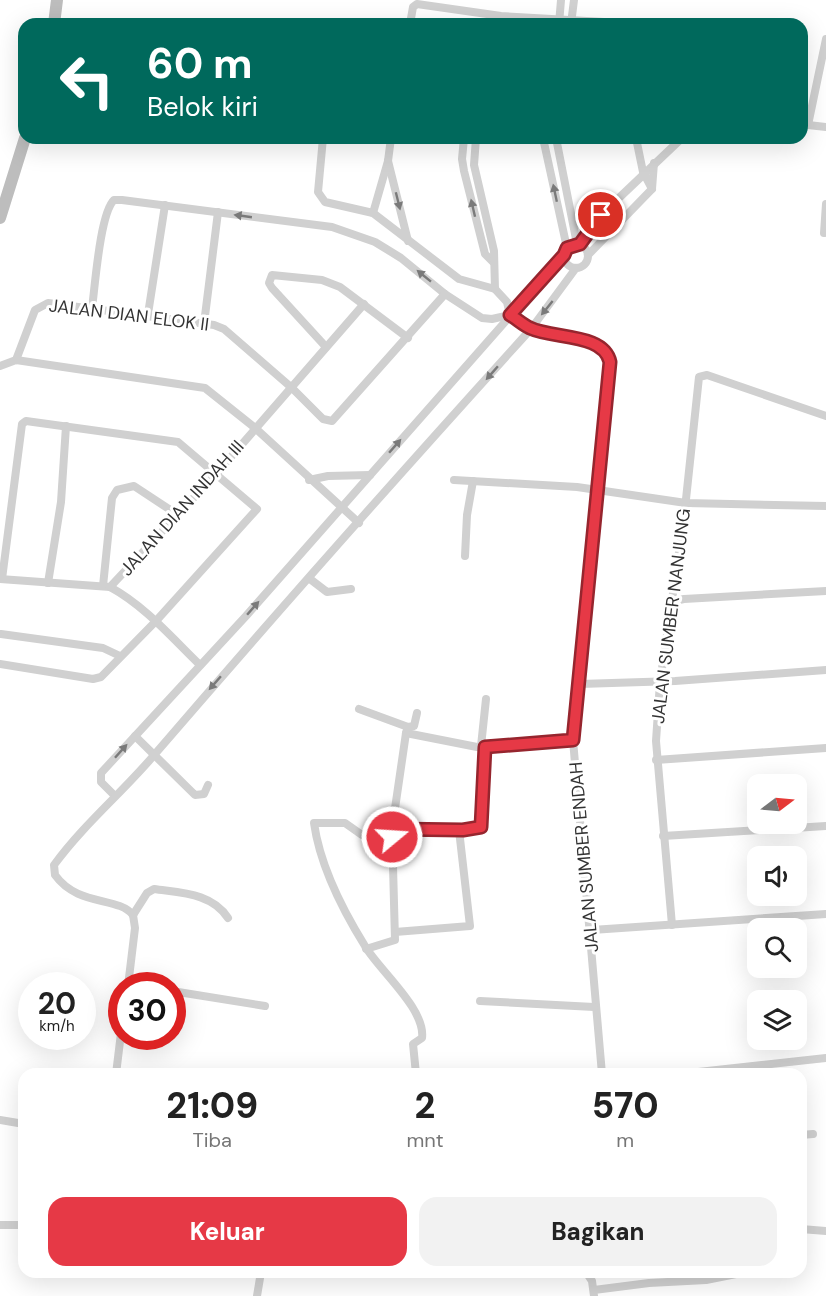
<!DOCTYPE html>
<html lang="id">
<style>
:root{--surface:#fff;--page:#f2f2f2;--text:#222;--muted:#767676;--accent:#e63946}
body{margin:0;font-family:"DM Sans",sans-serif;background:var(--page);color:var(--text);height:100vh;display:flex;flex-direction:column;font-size:22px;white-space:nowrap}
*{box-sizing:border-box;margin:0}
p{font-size:20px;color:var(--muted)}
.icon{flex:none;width:33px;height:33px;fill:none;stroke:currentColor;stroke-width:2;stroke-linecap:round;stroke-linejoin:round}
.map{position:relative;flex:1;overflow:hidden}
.sheet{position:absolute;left:18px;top:1068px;width:789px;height:210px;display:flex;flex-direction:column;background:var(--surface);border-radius:18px;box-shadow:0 6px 24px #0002}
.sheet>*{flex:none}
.banner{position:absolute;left:18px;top:18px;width:790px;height:126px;border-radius:18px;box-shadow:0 6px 24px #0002;background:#00695c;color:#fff;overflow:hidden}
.needle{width:39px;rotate:74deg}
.controls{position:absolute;left:747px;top:774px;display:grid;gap:12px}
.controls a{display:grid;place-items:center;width:60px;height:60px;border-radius:12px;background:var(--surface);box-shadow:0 6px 24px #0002;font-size:30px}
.speed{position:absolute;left:18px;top:972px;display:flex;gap:12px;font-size:30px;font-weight:700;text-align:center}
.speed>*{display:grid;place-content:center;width:78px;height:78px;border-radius:50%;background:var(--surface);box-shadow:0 6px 24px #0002;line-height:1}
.speed small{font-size:15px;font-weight:400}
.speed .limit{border:9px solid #d22;background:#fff;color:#111}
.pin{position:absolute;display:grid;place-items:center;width:51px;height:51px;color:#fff;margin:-26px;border:3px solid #fff;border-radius:50%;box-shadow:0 2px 6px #0007}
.me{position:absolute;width:66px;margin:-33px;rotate:72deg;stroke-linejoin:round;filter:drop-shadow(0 0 4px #0008)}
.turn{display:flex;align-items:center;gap:21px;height:126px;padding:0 30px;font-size:27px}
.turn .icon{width:78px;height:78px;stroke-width:2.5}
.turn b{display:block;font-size:42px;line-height:51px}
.eta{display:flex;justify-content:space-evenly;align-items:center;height:102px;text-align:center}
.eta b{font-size:36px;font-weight:800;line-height:42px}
.primary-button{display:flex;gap:12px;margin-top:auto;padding:12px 30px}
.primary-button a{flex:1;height:69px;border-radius:18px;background:var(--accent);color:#fff;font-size:24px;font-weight:800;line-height:69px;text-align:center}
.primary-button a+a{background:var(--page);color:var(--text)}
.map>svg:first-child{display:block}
</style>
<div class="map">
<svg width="826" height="1296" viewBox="0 0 826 1296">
<rect width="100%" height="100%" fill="#fff"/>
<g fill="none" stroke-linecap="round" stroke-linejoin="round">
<g stroke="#d0d0d0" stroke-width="8">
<path d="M410,24L413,7L417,4L501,16L639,24"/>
<path d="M559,24L561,0"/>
<path d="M571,24L574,0"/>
<path d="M670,24H700"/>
<path d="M826,39L808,125L826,127"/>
<path d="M323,138L318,192L325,202L373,213L459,279L495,289"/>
<path d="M464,138L462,159L464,171L485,254L493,262"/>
<path d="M476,138L474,165L494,251L495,289L507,302L510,315"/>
<path d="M543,138L567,248"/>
<path d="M556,138L577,244"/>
<path d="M636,138L643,172L652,189"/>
<path d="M388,161L408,241"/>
<path d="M373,213L388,161L391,138"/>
<path d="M824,233L826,204"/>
<circle cx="576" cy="256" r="12"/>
<path d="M580,244L601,215L682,138"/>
<path d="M588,255L652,189L654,163"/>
<path d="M92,308C95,287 100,213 114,200H122L332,227L375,242L401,258L445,294L482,318L492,319L510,315"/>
<path d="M148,314L165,205"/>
<path d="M510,315C517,319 523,325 530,328C553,339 604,333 610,362L573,740L602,1074"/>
<path d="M204,324L218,212"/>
<path d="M326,347L272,288L269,283L272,275L322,280L340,287L408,338"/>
<path d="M16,360L35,310L48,303L214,325L224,329L292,388L323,419L332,421L445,294"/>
<path d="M0,366L16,360L205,388L254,427L359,523"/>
<path d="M309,480L328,476L370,475"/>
<path d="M454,480L577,487L686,503L826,506"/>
<path d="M465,556L467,515L473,481"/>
<path d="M0,579L110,587C145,606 172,638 200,665"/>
<path d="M310,579L327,592L351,589"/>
<path d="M48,583L61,502L66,426"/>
<path d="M103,586L112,498L117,490L134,486L178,515"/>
<path d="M110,587L217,473L364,304"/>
<path d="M670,602L684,599L826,591"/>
<path d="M1,634L103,648L120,656"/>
<path d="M0,664L93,679L101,677L156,621L257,509L178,442L26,421L22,424L2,579"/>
<path d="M580,684L675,681L826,670"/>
<path d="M359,709L408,727L406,733L477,747L573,740"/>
<path d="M408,727L414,726L417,713"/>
<path d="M135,736L195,795L204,794L208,785"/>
<path d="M481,746L486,699"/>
<path d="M656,760L826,748"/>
<path d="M115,796L101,782V773L246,616L564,255"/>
<path d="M392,829L459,830"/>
<path d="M663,836L826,826"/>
<path d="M392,837L362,835L345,823H314C320,866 342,909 365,946C378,969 426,1009 422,1038L413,1044L416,1074"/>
<path d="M133,915C118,896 78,907 55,875L54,865C84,824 123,792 155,754C278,611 404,469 531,329L576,268"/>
<path d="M133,915L147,893L154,889C181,893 212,893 228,918"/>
<path d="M672,925L656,741L660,682L684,518L699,377L707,375L826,416"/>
<path d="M592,930L826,914"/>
<path d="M395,932L470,926L459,830L482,826L485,747"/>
<path d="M366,949L395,940L392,829L406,733"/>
<path d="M128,986L135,928L133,915"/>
<path d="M172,991L265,1006"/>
<path d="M480,1001L594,1007"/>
<path d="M116,1074L122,1025"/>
<path d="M680,1074L826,1058"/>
<path d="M0,1120L24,1124"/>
<path d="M801,1135L813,1134"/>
<path d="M0,1225H24"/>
<path d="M801,1229L826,1231"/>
<path d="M586,1272L592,1281L594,1296"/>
<path d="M594,1290L649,1283L706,1280L746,1272"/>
<path d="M257,1296L261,1272"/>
</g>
<g stroke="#bdbdbd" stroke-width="12">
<path d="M54,24L57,0"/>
<path d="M0,218L25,138"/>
</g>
</g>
<defs><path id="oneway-solid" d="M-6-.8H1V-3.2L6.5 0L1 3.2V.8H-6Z" transform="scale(1.5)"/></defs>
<g fill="#7a7a7a">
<use href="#oneway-solid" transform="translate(555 193) rotate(-102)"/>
<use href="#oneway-solid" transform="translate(398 201) rotate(76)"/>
<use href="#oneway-solid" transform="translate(473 208) rotate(-103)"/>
<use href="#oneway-solid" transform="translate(243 216) rotate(-172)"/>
<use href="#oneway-solid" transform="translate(424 276) rotate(-141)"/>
<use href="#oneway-solid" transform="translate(547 308) rotate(129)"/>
<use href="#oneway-solid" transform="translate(492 373) rotate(131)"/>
<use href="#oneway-solid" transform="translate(395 446) rotate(-49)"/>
<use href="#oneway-solid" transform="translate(253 608) rotate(-49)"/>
<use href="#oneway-solid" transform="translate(215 683) rotate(131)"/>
<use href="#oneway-solid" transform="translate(121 751) rotate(-48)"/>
</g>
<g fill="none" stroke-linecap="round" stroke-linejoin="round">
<g stroke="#96252e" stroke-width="15">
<path id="route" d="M392,837V829L463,830L481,827L485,747L573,740L610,362C604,333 553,339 530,328C523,325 517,319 510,315L564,255L567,248L580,244L601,215"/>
</g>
<use href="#route" stroke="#e63946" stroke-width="10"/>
</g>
<g text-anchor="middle" stroke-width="6" stroke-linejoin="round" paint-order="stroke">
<g font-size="18" fill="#333" stroke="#fff">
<text transform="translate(129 315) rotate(7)" y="6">JALAN DIAN ELOK II</text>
<text transform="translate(182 508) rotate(-48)" y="6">JALAN DIAN INDAH III</text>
<text transform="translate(671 616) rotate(-83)" y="6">JALAN SUMBER NANJUNG</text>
<text transform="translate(584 857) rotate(-95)" y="6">JALAN SUMBER ENDAH</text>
</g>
</g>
</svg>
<div class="controls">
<a><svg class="needle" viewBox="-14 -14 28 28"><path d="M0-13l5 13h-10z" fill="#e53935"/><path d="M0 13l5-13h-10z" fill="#767676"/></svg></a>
<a><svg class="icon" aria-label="sound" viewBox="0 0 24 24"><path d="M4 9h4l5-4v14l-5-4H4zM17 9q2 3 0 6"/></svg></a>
<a><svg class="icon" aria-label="search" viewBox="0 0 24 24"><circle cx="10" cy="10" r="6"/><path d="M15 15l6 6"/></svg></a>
<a><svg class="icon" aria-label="layers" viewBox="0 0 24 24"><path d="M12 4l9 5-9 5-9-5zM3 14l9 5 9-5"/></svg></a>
</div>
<div class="speed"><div>20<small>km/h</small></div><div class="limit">30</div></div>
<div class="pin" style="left:601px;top:215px;background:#d93025"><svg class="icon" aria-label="arrive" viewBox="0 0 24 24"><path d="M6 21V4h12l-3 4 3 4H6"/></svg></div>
<svg class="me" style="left:392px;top:837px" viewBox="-20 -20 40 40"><circle r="17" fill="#e63946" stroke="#fff" stroke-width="3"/><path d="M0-11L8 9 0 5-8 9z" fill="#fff"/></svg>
<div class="banner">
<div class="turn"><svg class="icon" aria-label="left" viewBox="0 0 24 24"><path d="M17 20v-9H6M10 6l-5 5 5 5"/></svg><div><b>60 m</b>Belok kiri</div></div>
</div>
<section class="sheet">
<div class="eta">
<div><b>21:09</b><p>Tiba</p></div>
<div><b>2</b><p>mnt</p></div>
<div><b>570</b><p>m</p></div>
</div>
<div class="primary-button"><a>Keluar</a><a>Bagikan</a></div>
</section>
</div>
